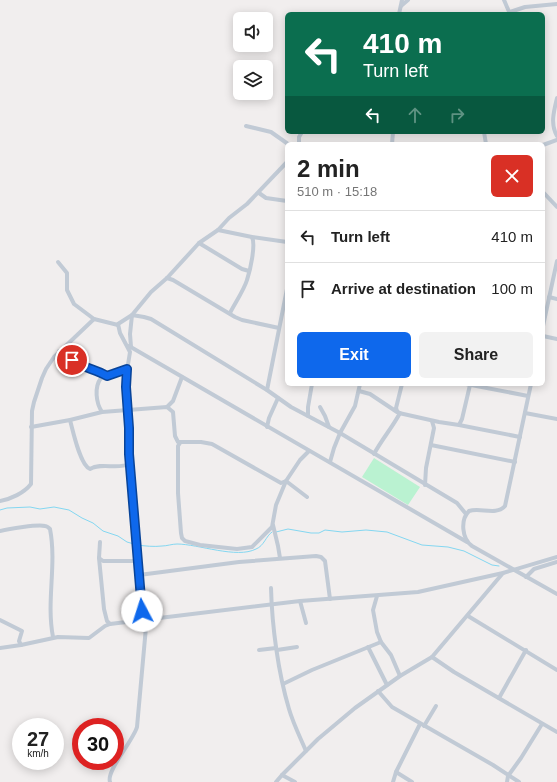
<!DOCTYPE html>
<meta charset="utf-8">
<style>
:root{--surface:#fff;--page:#f2f2f2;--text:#222;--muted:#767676;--line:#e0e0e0;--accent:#0e68ec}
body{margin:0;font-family:Helvetica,sans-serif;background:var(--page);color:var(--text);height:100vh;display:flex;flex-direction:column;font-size:15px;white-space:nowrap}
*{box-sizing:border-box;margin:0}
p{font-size:13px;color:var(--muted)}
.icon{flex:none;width:22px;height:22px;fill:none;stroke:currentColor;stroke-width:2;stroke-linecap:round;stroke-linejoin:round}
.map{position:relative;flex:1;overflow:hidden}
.side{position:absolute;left:285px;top:142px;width:260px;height:244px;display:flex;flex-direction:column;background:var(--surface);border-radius:6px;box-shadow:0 2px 10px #0003}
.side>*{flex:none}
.hud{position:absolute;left:285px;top:12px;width:260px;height:122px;border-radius:6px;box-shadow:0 2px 10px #0003;background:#0b6e4f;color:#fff;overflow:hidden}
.controls{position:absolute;left:233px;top:12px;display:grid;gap:8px}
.controls a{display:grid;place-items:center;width:40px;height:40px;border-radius:6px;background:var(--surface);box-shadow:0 2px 10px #0003;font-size:20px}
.speed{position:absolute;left:12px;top:718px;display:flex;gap:8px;font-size:20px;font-weight:700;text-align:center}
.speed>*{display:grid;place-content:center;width:52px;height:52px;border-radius:50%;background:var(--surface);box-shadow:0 2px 10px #0003;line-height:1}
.speed small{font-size:10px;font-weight:400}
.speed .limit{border:6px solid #d22;background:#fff;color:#111}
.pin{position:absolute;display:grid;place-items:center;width:34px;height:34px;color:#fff;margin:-17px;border:2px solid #fff;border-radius:50%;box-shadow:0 1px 4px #0007}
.me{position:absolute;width:44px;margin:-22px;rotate:355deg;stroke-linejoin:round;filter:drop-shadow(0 0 3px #0008)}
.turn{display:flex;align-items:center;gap:14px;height:84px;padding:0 12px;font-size:18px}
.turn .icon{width:52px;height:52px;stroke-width:2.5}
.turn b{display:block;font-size:28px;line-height:34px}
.lanes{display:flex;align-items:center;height:38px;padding:0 12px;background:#0003;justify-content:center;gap:20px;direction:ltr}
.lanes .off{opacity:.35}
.round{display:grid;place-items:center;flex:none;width:42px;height:42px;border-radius:6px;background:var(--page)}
.summary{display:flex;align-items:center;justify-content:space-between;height:68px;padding:0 12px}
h1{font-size:24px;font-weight:700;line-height:30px}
.action{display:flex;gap:8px;margin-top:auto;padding:8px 12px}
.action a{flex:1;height:46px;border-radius:6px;background:var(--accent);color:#fff;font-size:16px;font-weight:700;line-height:46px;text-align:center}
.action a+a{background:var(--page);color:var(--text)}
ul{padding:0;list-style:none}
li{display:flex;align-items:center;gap:12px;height:52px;padding:0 12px;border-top:1px solid var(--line)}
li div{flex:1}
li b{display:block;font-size:15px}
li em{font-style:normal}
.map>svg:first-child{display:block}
</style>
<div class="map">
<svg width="557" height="782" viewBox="0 0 557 782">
<rect width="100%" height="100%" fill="#f1eeee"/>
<path fill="#baf2d1" d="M374,458L420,487L408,505L362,477Z"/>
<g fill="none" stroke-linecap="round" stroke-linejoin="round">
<g stroke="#84d7f1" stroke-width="1">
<path d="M0,510L7,508L30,507L40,509L54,507L69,510L82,518L93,523L103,531L118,536L127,542L134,544"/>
<path d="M276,532L288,529L311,533H319L325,530L342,532L366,530L387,532L422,545L448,547L464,551L492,565L499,566"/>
<path d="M137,545C145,546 154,547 162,546C167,546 172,544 177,544C198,544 237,559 256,549C264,546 266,536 272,532"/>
</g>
<g stroke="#c1cad5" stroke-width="4">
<path d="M504,0L510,14"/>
<path d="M401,6L408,0"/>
<path d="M510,12L525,7L557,4"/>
<path d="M399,14L402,0"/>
<path d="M557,98C554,111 550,124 557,136"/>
<path d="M246,126L271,132L288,144"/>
<path d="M484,132L486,144"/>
<path d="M299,144V137L302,132"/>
<path d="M392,144L393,132"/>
<path d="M543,145L557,140"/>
<path d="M543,192L557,207"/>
<path d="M259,193L266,198L287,201"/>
<path d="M218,230L252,237L287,242"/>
<path d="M199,243L242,269L249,271"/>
<path d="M58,262L67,273V290L74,304L94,319L118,325"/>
<path d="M167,278L173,280L235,317L242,320L279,328"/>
<path d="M549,297L557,299"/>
<path d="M230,313C235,303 244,290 247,280C250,271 256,245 252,237"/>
<path d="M543,326L557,261"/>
<path d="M543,336L557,339"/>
<path d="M129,346L467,542"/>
<path d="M131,347L130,334L132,315L144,317L151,319L267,390L291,407L340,433L457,503L466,514"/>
<path d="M59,351L79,366L96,370L107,375"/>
<path d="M402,384L396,408L397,411L399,413L439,422L459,425L520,437"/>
<path d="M466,384L528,396"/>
<path d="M531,384L505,506C496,516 480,507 469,511C460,520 462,539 472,546L557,594"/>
<path d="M267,390L287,289"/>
<path d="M359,391L370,394L397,412"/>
<path d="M167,407L173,401L182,377"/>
<path d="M320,407L325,416L329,427"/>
<path d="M102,412C96,403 94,387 101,378L127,369"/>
<path d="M525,413L557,419"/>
<path d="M308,416V407L312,384"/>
<path d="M70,420C73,431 80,465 90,469C102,462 116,470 130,464"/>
<path d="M459,425L462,419L470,385"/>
<path d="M31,427L70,420L102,412L167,407L173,412L175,436L178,442H201L212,444L281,483L286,481L300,460L309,451"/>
<path d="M267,427L269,418L278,398"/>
<path d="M180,443L178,446V493L181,533L182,538L185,541L200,545L237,549L252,547L272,527L276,505L286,481L307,497"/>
<path d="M431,445L515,462"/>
<path d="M374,454C382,439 392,428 400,413"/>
<path d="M330,462L334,448L340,433L355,406L360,384"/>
<path d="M425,485L426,468L434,428L432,421"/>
<path d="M0,501C11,499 24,493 31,484L32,411L34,402L42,378L46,369L54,357L94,319"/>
<path d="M273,525L278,546L280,558"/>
<path d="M0,531C8,529 38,524 45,526C47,526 49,528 50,529C57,565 46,601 53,637"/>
<path d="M100,542L99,558L104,609L107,621L110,624"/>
<path d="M99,558L103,561H138"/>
<path d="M139,575L239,562L316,556L321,557L325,561L330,599"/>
<path d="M526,577L534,569L557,562"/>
<path d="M271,588C272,626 278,672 289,709C293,723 300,737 306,751"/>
<path d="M377,596L373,610L377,632L381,642L391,655L400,676"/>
<path d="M300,601L306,623"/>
<path d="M468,616L557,670"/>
<path d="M0,620L22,631L19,641L21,645"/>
<path d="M368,647L387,685"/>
<path d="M0,648L21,645L58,637L89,638L105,626L110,624L300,601L418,592L503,573L557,557"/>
<path d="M259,650L276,648"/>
<path d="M277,650L297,647"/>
<path d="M432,657L454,672L557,732"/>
<path d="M283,684L312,670L381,642"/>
<path d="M378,691L392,707L493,765L519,782"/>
<path d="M499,698L526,650"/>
<path d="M424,726L436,706"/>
<path d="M396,772L412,782"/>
<path d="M282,775L295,782"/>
<path d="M110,782C106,771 133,741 137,727L146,627L141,603L129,454L126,377L130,352L120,333L118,324L132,315L151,292L167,278L199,243L218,230L229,218L247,204L287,162"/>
<path d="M276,782L282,775L318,739L355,708L400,676L432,657L503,573"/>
<path d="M393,782L396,772L420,724"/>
<path d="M507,782L508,776L521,758L542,724"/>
</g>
</g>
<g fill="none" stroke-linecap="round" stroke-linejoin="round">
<g stroke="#094499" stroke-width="10">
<path id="route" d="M72,360C83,368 95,369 107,376L127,369L126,387L129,428V454L142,611"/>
</g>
<use href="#route" stroke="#0e68ec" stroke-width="7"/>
</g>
</svg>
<div class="controls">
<a><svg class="icon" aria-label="sound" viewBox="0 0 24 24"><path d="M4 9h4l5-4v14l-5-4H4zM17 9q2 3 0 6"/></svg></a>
<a><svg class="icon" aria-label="layers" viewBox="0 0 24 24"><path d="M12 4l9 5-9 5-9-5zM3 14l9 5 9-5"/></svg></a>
</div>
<div class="speed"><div>27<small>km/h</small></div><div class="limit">30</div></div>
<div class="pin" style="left:72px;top:360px;background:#d93025"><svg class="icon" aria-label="arrive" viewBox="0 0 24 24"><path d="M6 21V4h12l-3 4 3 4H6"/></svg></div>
<svg class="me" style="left:142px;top:611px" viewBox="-20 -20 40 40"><circle r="19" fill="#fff"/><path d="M0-13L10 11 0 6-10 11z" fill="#0e68ec"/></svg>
<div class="hud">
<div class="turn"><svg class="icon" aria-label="left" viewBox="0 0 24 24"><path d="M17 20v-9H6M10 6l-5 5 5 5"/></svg><div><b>410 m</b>Turn left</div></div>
<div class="lanes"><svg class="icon" aria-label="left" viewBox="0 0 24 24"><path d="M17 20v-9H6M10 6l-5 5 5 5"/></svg><svg class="icon off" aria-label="ahead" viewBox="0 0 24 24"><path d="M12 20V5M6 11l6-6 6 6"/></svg><svg class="icon off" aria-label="right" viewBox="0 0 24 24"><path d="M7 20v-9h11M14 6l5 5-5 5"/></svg></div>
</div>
<section class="side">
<div class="summary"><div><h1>2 min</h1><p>510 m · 15:18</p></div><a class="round" style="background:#d93025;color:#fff"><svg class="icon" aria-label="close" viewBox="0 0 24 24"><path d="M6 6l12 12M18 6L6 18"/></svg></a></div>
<ul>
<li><svg class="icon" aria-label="left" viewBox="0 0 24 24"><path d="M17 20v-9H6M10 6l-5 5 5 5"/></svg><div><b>Turn left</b></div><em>410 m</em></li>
<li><svg class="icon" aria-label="arrive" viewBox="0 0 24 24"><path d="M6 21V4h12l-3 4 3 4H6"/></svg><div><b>Arrive at destination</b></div><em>100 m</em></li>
</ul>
<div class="action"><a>Exit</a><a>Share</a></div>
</section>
</div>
